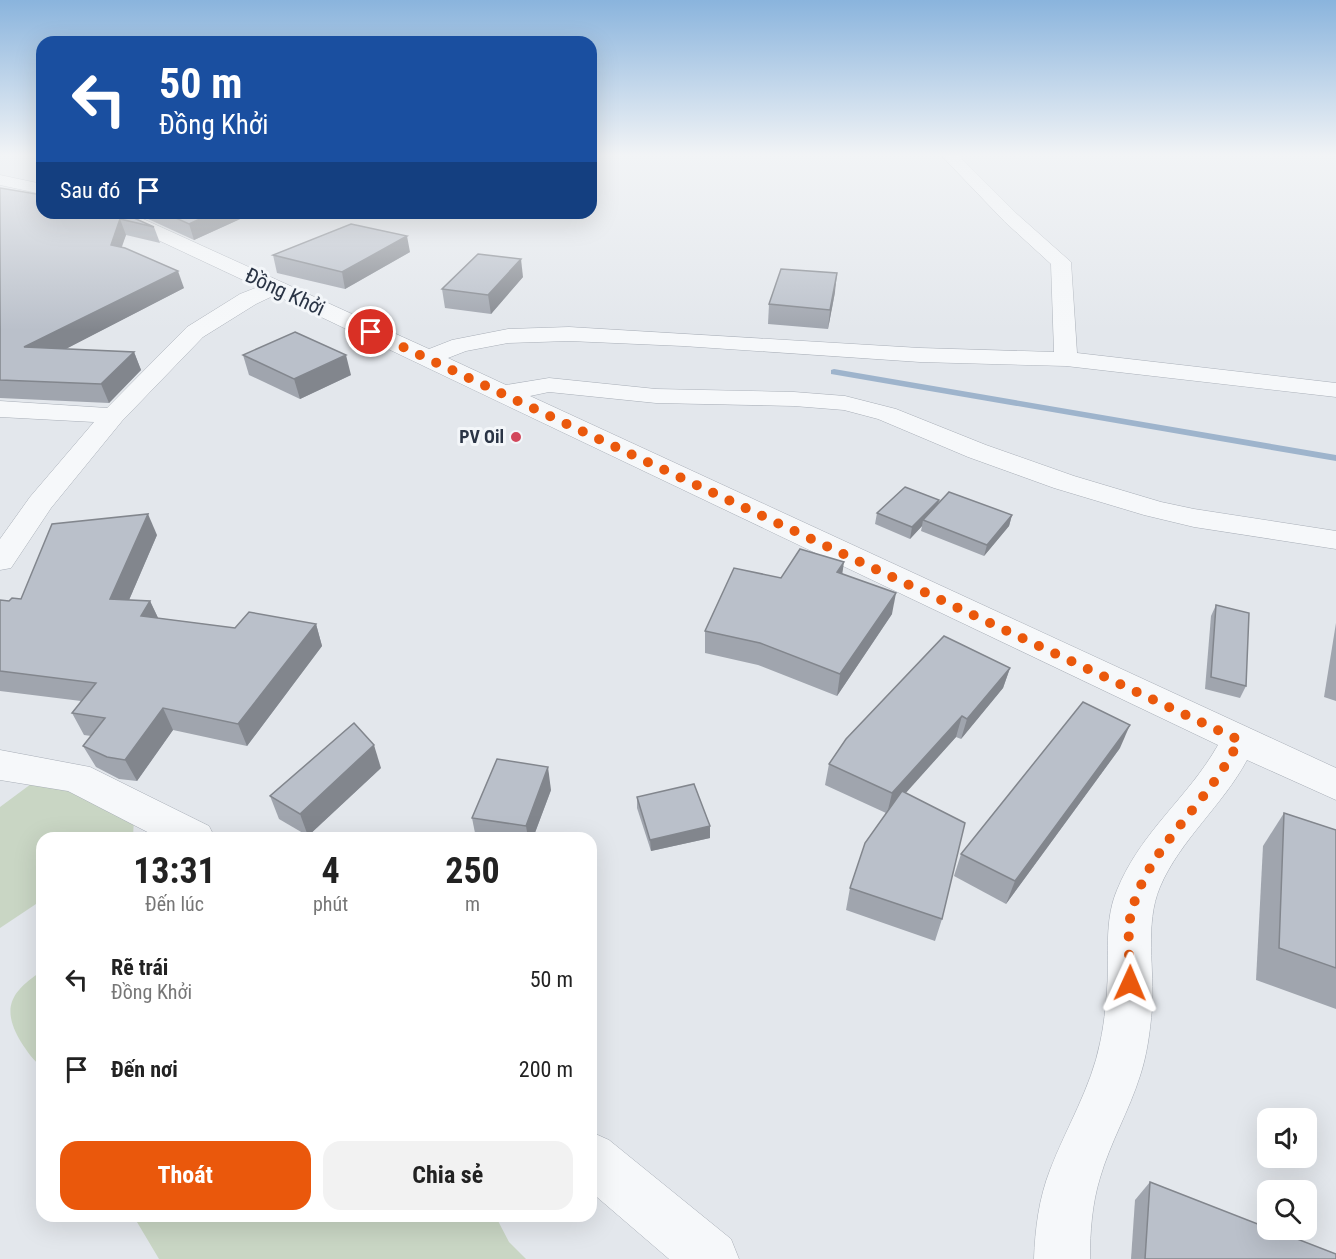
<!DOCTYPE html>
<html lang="vi">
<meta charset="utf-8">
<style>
:root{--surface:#fff;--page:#f2f2f2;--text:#222;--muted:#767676;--accent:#ea580c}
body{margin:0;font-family:"Roboto Condensed",sans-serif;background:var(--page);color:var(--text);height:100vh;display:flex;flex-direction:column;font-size:22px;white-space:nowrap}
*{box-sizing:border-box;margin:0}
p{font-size:20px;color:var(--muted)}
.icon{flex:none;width:33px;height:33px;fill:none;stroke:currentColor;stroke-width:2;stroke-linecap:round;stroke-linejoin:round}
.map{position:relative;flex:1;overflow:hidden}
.sheet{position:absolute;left:36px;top:832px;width:561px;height:390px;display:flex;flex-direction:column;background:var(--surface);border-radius:18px;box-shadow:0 6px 24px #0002}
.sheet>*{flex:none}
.hud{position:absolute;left:36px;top:36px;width:561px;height:183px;border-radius:18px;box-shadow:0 6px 24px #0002;background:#1a4fa0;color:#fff;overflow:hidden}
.buttons{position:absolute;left:1257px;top:1108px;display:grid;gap:12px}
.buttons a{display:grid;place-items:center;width:60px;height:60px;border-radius:12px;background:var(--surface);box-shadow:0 6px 24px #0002;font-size:30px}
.pin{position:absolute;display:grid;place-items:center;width:51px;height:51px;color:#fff;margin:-26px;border:3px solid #fff;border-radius:50%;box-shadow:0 2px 6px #0007}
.me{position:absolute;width:66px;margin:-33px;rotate:1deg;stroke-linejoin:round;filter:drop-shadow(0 0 4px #0008)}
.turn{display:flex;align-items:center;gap:21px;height:126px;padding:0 24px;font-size:27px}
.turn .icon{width:78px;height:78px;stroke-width:2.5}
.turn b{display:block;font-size:42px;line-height:51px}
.then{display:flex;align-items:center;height:57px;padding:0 24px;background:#0003;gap:12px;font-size:22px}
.eta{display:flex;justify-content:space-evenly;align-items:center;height:102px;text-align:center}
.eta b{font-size:36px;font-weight:700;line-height:42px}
.primary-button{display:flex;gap:12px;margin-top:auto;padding:12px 24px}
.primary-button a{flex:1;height:69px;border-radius:18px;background:var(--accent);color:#fff;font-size:24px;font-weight:700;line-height:69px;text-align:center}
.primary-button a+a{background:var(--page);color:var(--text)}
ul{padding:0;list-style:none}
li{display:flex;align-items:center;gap:18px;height:90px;padding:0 24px}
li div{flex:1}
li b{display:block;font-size:22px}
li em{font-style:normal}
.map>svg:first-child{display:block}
</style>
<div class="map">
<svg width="1336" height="1259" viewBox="0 0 1336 1259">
<rect width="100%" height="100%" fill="#e3e7ec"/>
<g fill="#c9d6c4">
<path d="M49,778L134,817L133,838H42V900L0,928V807L31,784Z"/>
<path d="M42,971V1066C33,1061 27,1051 21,1042C0,1007 12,991 42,971Z"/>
<path d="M134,1217H496L509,1242L526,1259H159Z"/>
</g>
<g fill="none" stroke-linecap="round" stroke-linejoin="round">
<path fill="#9eb4cc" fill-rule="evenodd" d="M834,369L1336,455V461L831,374V370Z"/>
<g stroke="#a8aeb7" stroke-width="1">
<g id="minor">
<path d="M940,154H957L1017,214L1071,262L1077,353L1336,383V397L1066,366L920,362L683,346L569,341L508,343L466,351L448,358L506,385L549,378L656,389L794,392L845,396L896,409L986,445L1074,476L1161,502L1194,509L1336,531V549L1194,527L1144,515L1054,488L968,457L878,419L844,410L794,406L656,403L549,392L530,396L1336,768V800L1247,760C1223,805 1180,840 1160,887C1144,925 1155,970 1152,1009C1150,1032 1147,1055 1140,1076C1129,1111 1110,1143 1100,1178C1092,1204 1090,1232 1090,1259H1034C1035,1229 1039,1198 1050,1170C1066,1128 1091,1088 1100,1043C1105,1020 1107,995 1108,971C1108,944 1106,916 1117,890C1141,831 1188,798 1218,745L275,295L256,304L203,337L122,421L51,508L11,568L0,570V539L30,497L94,422L0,417V401L107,408L187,327L240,294L258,287L109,217L106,213H130L429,349L452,340L508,329L569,327L920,348L1054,352L1051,264L1005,222Z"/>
<path d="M0,175L42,184V194L0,185Z"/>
<path d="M0,750L90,767L209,826L215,838H159L68,791L0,780Z"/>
<path d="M591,1132L609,1140L731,1239L739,1259H669L591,1192Z"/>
</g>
</g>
<use href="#minor" fill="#f6f8fa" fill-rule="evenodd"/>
</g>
<g fill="#a0a5ae">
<path d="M0,188L123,213L154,227L160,243L126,235L121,247L184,288L65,349L134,352L141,370L109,403L0,398Z"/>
<path d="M135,213H248L249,215L194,240Z"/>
<path d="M410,252L345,289L277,273L273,255Z"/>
<path d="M523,277L491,314L445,308L442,289Z"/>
<path d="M835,292L828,329L768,324L769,304Z"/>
<path d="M243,355L351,375L300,399L249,375Z"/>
<path d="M939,504L1012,515L1009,526L984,556L921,531L922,526L910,539L875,524L877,513Z"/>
<path d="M157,535L129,600L150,601L158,618L235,628L316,624L322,646L247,746L173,730L137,781L119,779L96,767L83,746L91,736L84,735L72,713L81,701L0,691V600L9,601L21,599Z"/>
<path d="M842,574L892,614L837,696L758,665L705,653V631L781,578Z"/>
<path d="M1216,605L1246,686L1240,698L1205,689L1211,616Z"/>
<path d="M1336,623V701L1324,697Z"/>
<path d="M1010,668L1003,688L961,739L956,737L905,793L942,919L935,941L846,910L850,888L886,813L825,785L829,764Z"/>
<path d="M1120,748L1006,904L954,876L961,854Z"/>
<path d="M381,768L308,836L279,819L270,796Z"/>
<path d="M551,790L533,838H476L472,818Z"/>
<path d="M637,797L710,826V838L651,851L637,808Z"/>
<path d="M1284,813L1336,830V1009L1256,980L1263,846Z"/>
<path d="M1150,1182L1336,1259H1131L1135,1200Z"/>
</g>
<g fill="#82868d">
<path d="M213,213H248L249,215L194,240L189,224Z"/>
<path d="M120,219L126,235L117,261L111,245Z"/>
<path d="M407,236L410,252L345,289L342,272Z"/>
<path d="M521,259L523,277L491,314L488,295Z"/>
<path d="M178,271L184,288L33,366L24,347Z"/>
<path d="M837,273L835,292L828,329L830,310Z"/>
<path d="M134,352L141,370L109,403L101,384Z"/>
<path d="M346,355L351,375L300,399L294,379Z"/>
<path d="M939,500L937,511L923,520L922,526L910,539L912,527Z"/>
<path d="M148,514L157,535L120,621L110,599Z"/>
<path d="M1012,515L1009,526L984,556L987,545Z"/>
<path d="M844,562L841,583L837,572Z"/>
<path d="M896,593L892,614L837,696L840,674Z"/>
<path d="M150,601L160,622L141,616Z"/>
<path d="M316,624L322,646L247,746L238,724Z"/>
<path d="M1010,668L1003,688L961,739L967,719Z"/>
<path d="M163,708L173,730L137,781L125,760Z"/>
<path d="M962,716L956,737L887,814L892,793Z"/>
<path d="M1130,725L1120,748L1006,904L1015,881Z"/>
<path d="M374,745L381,768L308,836L300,814Z"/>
<path d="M548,767L551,790L533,838H528L526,826Z"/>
<path d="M710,826V838L651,851L650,840Z"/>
</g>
<g fill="#bac0ca" stroke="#82868d" stroke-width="1.5">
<path d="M0,188L36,194L42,192V213H123L154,227L120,219L111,245L125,248L178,271L24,347L134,352L101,384L0,380Z"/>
<path d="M165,213H213L189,224Z"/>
<path d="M351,224L407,236L342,272L273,255Z"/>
<path d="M478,254L521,259L488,295L442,289Z"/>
<path d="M781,269L837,273L830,310L769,304Z"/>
<path d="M295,332L346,355L294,379L243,355Z"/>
<path d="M905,487L939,500L912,527L877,513Z"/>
<path d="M949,492L1012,515L987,545L923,520Z"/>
<path d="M148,514L110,599L150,601L141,616L235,628L249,612L316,624L238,724L163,708L125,760L107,757L83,746L105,718L72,713L96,683L0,671V600L9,601L12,598L21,599L52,524Z"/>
<path d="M800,549L844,562L837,572L896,593L840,674L760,643L705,631L734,568L781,578Z"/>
<path d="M1216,605L1249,613L1246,686L1211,677Z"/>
<path d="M944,636L1010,668L967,719L962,716L892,793L829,764L846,739Z"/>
<path d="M1083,702L1130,725L1015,881L961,854Z"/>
<path d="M354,723L374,745L300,814L270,796Z"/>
<path d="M497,759L548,767L526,826L472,818Z"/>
<path d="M694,784L710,826L650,840L637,797Z"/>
<path d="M902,791L965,823L942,919L850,888L865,843Z"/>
<path d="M1284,813L1336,830V968L1279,948Z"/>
<path d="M1150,1182L1268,1228V1230H1274L1336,1254V1259H1145Z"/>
</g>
<linearGradient id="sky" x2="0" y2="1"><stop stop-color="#8ab4dd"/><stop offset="0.47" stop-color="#f2f4f6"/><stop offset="1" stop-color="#f2f4f6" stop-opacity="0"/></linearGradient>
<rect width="1336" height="330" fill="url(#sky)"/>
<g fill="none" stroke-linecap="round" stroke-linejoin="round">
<path stroke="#ea580c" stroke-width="10" stroke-dasharray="0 18" d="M371,332L1239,740C1211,802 1150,843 1132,910C1126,929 1130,962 1130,983"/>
</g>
<circle fill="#d2475b" stroke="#f3f6f9" stroke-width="2" cx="516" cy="437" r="6"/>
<g text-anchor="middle" stroke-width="6" stroke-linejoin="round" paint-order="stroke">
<g font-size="18" font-weight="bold" fill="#2a3445" stroke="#f3f6f9" text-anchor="end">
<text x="504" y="443">PV Oil</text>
</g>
<g font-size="21" fill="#2a3445" stroke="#f3f6f9">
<text transform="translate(285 292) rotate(25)" y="7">Đồng Khởi</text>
</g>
</g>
</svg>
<div class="buttons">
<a><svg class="icon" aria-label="sound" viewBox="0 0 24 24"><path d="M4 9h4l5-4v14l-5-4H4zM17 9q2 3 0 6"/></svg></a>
<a><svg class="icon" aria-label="search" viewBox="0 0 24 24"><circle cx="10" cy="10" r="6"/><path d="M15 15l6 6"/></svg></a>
</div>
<div class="pin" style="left:371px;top:332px;background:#d93025"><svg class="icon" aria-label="arrive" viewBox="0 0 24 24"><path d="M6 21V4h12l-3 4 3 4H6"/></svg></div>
<svg class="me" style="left:1130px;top:983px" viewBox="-20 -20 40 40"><path d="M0-17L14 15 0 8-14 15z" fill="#ea580c" stroke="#fff" stroke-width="4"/></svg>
<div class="hud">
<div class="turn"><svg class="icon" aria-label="left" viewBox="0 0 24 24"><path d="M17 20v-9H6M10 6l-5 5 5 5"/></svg><div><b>50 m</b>Đồng Khởi</div></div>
<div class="then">Sau đó<svg class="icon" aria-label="arrive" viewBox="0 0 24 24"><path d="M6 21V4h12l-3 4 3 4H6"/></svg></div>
</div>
<section class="sheet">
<div class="eta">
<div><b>13:31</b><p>Đến lúc</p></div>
<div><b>4</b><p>phút</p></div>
<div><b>250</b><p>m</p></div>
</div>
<ul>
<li><svg class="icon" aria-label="left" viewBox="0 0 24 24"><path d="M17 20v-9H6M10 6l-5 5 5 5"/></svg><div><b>Rẽ trái</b><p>Đồng Khởi</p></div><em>50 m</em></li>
<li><svg class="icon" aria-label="arrive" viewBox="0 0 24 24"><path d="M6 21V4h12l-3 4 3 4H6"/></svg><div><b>Đến nơi</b></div><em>200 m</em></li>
</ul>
<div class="primary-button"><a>Thoát</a><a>Chia sẻ</a></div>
</section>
</div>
